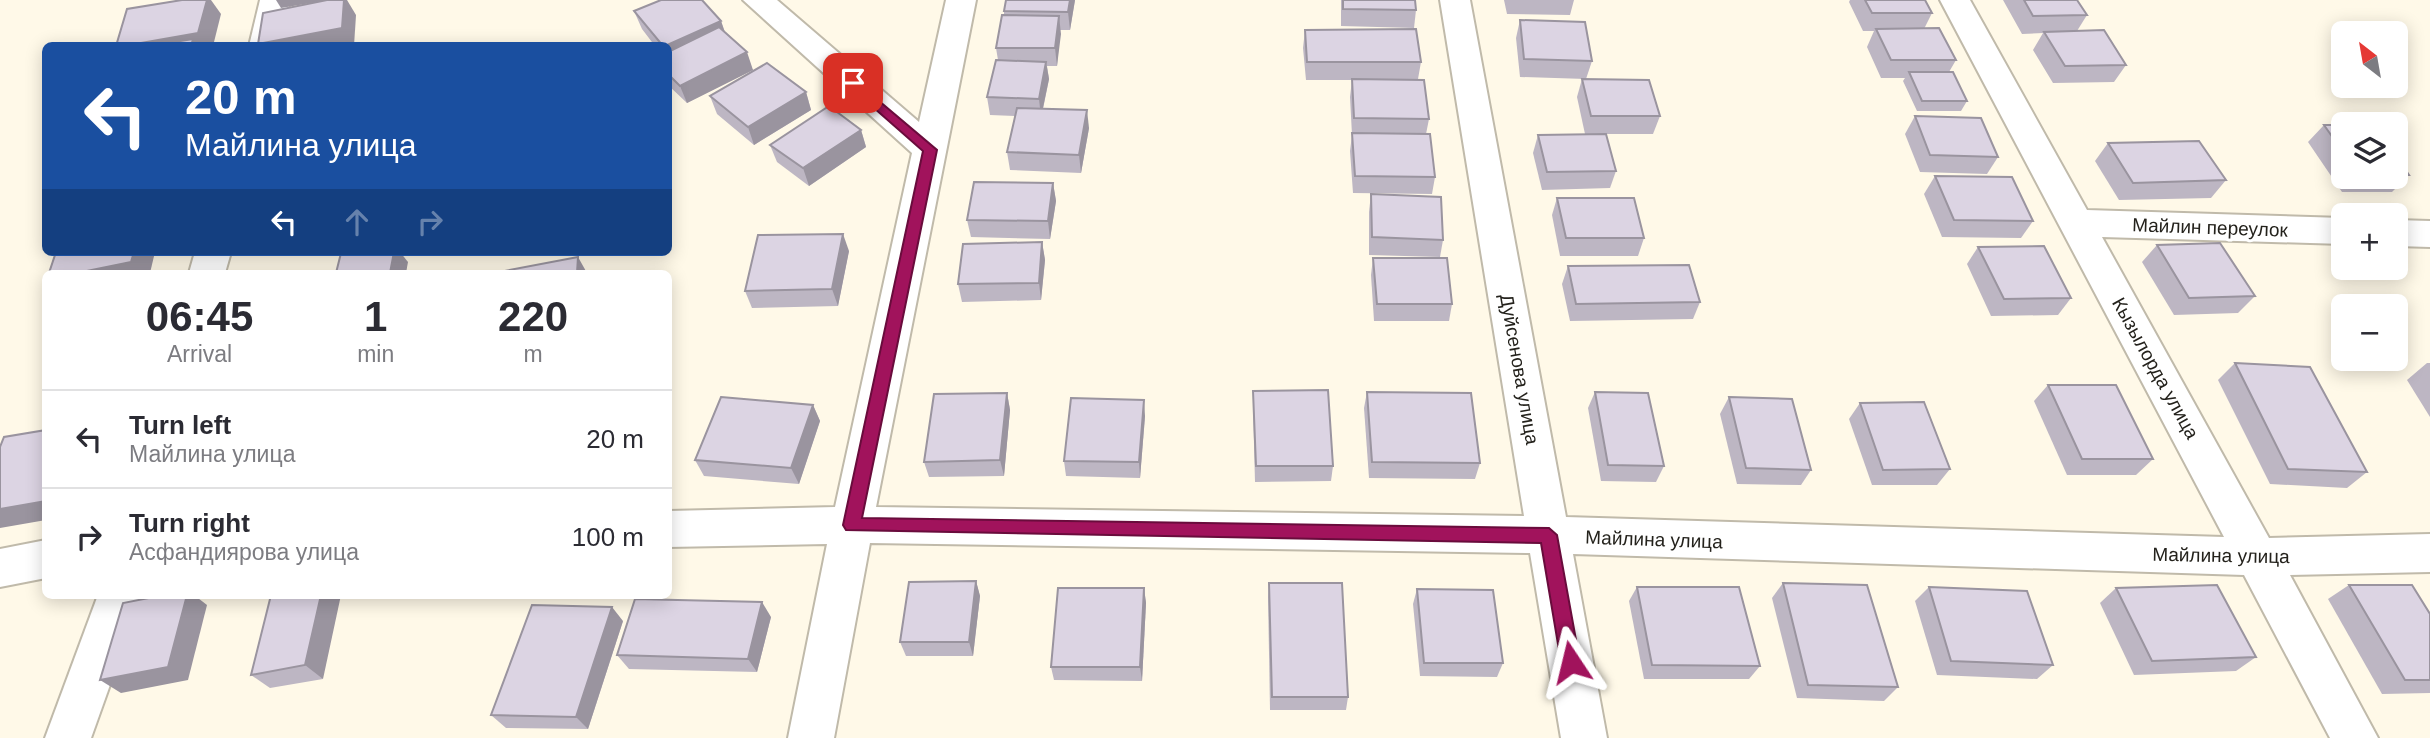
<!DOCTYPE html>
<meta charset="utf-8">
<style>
:root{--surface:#fff;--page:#f7f7f7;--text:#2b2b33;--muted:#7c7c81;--line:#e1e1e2}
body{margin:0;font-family:Arial,sans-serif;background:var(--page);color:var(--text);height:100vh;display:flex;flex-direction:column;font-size:26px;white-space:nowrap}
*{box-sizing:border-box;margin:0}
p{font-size:23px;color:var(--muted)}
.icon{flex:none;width:38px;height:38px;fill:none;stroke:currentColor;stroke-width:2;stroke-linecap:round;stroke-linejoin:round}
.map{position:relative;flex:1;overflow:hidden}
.panel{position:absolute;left:42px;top:270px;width:630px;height:329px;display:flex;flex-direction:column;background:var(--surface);border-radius:10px;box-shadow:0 4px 18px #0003}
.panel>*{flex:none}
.banner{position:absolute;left:42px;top:42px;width:630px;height:214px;border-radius:10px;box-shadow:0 4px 18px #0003;background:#1a4fa0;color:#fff;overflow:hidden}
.needle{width:46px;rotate:329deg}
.buttons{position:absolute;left:2331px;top:21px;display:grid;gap:14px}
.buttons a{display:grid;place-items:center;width:77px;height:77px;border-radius:10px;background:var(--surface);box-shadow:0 4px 18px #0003;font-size:35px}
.pin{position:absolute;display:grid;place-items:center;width:60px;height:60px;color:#fff;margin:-30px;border-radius:14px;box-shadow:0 4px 10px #0006}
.me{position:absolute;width:77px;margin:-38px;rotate:350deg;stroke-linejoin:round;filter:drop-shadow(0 0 5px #0008)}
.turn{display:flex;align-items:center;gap:24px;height:147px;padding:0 28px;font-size:32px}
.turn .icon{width:91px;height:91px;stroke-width:2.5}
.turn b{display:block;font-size:49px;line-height:60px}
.lanes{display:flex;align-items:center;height:66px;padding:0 28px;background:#0003;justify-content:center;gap:35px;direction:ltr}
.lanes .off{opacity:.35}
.eta{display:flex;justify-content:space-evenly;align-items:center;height:119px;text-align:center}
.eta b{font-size:42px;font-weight:700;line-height:49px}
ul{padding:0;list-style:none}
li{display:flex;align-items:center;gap:21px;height:98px;padding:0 28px;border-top:2px solid var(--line)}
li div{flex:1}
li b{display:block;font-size:26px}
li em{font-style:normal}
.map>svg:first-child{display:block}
</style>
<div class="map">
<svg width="2430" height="738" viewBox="0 0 2430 738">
<rect width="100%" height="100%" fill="#fff9e8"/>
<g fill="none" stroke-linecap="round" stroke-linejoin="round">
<g stroke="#c0baaa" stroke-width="4">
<g id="street">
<path d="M260,0H290L281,46H249Z"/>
<path d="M743,0H777L919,122L946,0H976L876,507L1524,516L1440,0H1470L1566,517L2224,537L1940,0H1970L2087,210L2343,218V244L2102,237L2269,538L2430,534V572L2290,575L2378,738H2330L2244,575L1573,554L1607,738H1561L1530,553L870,543L834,738H788L827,544L668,547V511L835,507L912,153Z"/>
<path d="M2396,220L2430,221V247L2396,246Z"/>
<path d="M195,252H231L225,273H189Z"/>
<path d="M46,540V578L0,587V549Z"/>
<path d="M98,595H142L91,738H45Z"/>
</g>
</g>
<use href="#street" fill="#fff" fill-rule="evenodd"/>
</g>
<g fill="#bdb6c3">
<path d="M1006,0H1075L1070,30H1060L1057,66H1047L1049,79L1043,109L1089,128L1081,173L1010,170L1007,152L1015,116L990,115L987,97L998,60L996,48L1004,15V11Z"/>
<path d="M1341,0H1415L1416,10L1414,28L1341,26Z"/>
<path d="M1504,0H1574L1570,15L1507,14Z"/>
<path d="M1850,0H1925L1932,13L1924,29L1956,60L1949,72L1967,101L1961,111H1917L1903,81L1905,78H1881L1867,47L1874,31H1863L1849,2Z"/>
<path d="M2003,0H2077L2087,15L2077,31L2126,65L2114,82L2053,83L2033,50L2043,33L2022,34Z"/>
<path d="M634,11L721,21L725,32L753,70L687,103L668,85V46H655L642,29Z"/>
<path d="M1520,20L1592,61L1586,79L1520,77L1516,38Z"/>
<path d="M1305,30L1421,62L1418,79L1382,80L1429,119L1426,134L1435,177L1432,194L1353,193L1350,151L1352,135L1350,97L1352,80H1306L1303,48Z"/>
<path d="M1582,79L1660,116L1653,134H1585L1577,97Z"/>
<path d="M806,92L811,110L754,145L717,114L710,96Z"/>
<path d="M1915,116L1998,157L1987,174L1920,172L1905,134Z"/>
<path d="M2324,125H2343V177H2396V156L2409,175L2392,192H2342L2308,142Z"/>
<path d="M861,130L866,147L809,186L777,162L770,145Z"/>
<path d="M1538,135L1616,171L1610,188L1542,190L1533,153Z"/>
<path d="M2108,143L2226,180L2211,198L2119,200L2095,161Z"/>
<path d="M1935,176L2033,221L2021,238L1942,237L1924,194Z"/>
<path d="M1053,183L1056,201L1050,239L971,237L967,220Z"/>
<path d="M1371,194L1443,240L1440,257L1369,255V212Z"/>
<path d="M1557,198L1644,238L1638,256H1560L1552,215Z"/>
<path d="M1042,242L1045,260L1041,300L962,302L958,284Z"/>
<path d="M2157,245L2255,296L2238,313L2174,315L2142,262Z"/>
<path d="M1978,247L2071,298L2058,315L1991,316L1967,264Z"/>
<path d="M849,251L838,306L752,308L745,291Z"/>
<path d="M1373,258L1452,304L1449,321H1374L1371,275Z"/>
<path d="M1568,266L1700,302L1693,319L1570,321L1562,284Z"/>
<path d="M2235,363L2367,472L2347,488L2270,484L2218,380Z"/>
<path d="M2427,363H2430V417L2407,380Z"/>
<path d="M2048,385L2153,459L2136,475H2067L2034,401Z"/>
<path d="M1253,391L1333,466L1331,481L1255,482L1253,407Z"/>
<path d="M1367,392L1480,463L1475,479L1369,478L1364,408Z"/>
<path d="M1595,392L1664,466L1656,482L1601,481L1588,408Z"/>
<path d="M1007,393L1010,410L1004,476L929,477L924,462Z"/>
<path d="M1729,397L1811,470L1801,485L1737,484L1720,414Z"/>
<path d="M1860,403L1950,469L1937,485H1872L1849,419Z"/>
<path d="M813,405L820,421L799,484L704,476L695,460Z"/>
<path d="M1145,416L1140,478L1066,476L1064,461Z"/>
<path d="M976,581L980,596L973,656H906L900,642Z"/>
<path d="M1269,583L1348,697L1346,710H1270L1268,597Z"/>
<path d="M1783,583L1898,687L1884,701L1797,698L1772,598Z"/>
<path d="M2349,585L2430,614V693L2382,694L2328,599Z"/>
<path d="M1637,587L1760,666L1749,679H1644L1629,601Z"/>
<path d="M1929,587L2053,665L2037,679L1937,675L1915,601Z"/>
<path d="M1144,588L1146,603L1142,681L1054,680L1051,667Z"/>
<path d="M2116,588L2256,657L2236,671L2134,675L2100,603Z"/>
<path d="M1417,589L1503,663L1497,677L1420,676L1413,604Z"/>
<path d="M271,595L323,679L270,688L251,675Z"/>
<path d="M771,617L757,672L629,669L617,655Z"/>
<path d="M623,621L588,729L506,728L491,715Z"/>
</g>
<g fill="#9a949f">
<path d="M207,0H211L221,14L213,46H124Z"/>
<path d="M276,0H329L281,8Z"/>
<path d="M344,0H347L356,15L354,46H259L258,44Z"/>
<path d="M1070,0H1075L1070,30L1068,12Z"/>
<path d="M1059,16L1061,34L1057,66L1055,48Z"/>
<path d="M721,21L727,39L668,59V46H665Z"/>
<path d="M747,52L753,70L687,103L680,86Z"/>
<path d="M1046,62L1049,79L1041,117L1039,99Z"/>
<path d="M806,92L811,110L754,145L748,127Z"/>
<path d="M1087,110L1089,128L1081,173L1079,155Z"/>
<path d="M861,130L866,147L809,186L803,168Z"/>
<path d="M1053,183L1056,201L1050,239L1048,221Z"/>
<path d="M843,234L849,251L838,306L832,289Z"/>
<path d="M1042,242L1045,260L1041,300L1039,283Z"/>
<path d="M134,252H155L150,273H77Z"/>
<path d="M394,252H400L408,262L406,273H390Z"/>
<path d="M578,257L587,273H577Z"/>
<path d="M1007,393L1010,410L1004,476L1000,460Z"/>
<path d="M1144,400L1145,416L1140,478L1139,462Z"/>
<path d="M813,405L820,421L799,484L791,468Z"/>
<path d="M46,501V520L0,528V509Z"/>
<path d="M976,581L980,596L973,656L969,642Z"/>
<path d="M1144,588L1146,603L1142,681L1140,667Z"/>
<path d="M187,595H194L207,605L188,680L121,693L100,680Z"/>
<path d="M321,595H341L323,679L305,665Z"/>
<path d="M762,602L771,617L757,672L748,659Z"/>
<path d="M612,607L623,621L588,729L576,717Z"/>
</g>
<g fill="#dcd4e3" stroke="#9a949f" stroke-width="2">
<path d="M182,0H207L198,33L124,46H116L127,9Z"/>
<path d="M327,0H344L342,28L258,44L263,13Z"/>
<path d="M661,0H702L721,21L665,46H663L634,11Z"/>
<path d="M1006,0H1070L1068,12L1004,11Z"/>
<path d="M1343,0H1415L1416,10L1343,9Z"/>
<path d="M1865,0H1925L1932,13H1872Z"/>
<path d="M2024,0H2077L2087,15L2033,16Z"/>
<path d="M1002,15L1059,16L1055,48H996Z"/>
<path d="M1520,20L1585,22L1592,61L1524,59Z"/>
<path d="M719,27L747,52L680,86L668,74V52Z"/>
<path d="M1939,28L1956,60H1891L1876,29Z"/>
<path d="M1416,29L1421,62H1307L1305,30Z"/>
<path d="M2104,30L2126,65L2065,66L2044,32Z"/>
<path d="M193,39L191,46H149Z"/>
<path d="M996,60L1046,62L1039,99L987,97Z"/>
<path d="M767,63L806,92L748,127L710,96Z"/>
<path d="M1909,72H1953L1967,101H1922Z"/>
<path d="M1352,79L1424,80L1429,119L1354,118Z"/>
<path d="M1582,79L1649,80L1660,116H1591Z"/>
<path d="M829,106L861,130L803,168L770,145Z"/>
<path d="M1017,108L1087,110L1079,155L1007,152Z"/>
<path d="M1915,116L1981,118L1998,157L1930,155Z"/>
<path d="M2324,125H2343V152Z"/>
<path d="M1352,133L1430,134L1435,177L1355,176Z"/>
<path d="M1606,134L1616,171L1547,172L1538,135Z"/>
<path d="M2199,141L2226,180L2133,183L2108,143Z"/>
<path d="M2396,156L2409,175H2396Z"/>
<path d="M1935,176L2012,177L2033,221L1954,220Z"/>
<path d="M974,182L1053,183L1048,221L967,220Z"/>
<path d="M1371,194L1441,197L1443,240L1372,237Z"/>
<path d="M1557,198H1634L1644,238H1566Z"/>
<path d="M843,234L832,289L745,291L758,235Z"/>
<path d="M1042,242L1039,283L958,284L963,244Z"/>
<path d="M2220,243L2255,296L2189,298L2157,245Z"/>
<path d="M2044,246L2071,298L2004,299L1978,247Z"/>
<path d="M56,252H134L131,262L77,273H49Z"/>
<path d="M349,252H394L390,273H336L341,253Z"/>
<path d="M578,257L577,273H499V272Z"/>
<path d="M1373,258H1447L1452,304H1377Z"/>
<path d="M1689,265L1700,302L1576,304L1568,266Z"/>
<path d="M2235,363L2310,367L2367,472L2288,469Z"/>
<path d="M2048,385H2116L2153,459H2082Z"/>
<path d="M1328,390L1333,466H1256L1253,391Z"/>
<path d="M1367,392L1471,393L1480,463L1372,462Z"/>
<path d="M1595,392L1648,393L1664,466L1608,465Z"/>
<path d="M1007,393L1000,460L924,462L934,394Z"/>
<path d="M721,397L813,405L791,468L695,460Z"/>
<path d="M1729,397L1792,399L1811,470L1746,468Z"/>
<path d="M1071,398L1144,400L1139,462L1064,461Z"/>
<path d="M1924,402L1950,469L1883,470L1860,403Z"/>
<path d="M46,430V501L0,509V447L4,437Z"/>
<path d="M976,581L969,642H900L909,582Z"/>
<path d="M1269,583H1342L1348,697H1272Z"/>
<path d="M1783,583L1867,585L1898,687L1808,685Z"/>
<path d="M2217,585L2256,657L2152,661L2116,588Z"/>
<path d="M2349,585H2412L2430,614V680H2405Z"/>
<path d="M1637,587H1739L1760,666L1652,665Z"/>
<path d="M1929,587L2027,591L2053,665L1951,661Z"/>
<path d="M1058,588H1144L1140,667H1051Z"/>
<path d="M1417,589L1493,590L1503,663H1424Z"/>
<path d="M164,595H187L168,667L100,680L123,603Z"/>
<path d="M271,595H321L305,665L251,675Z"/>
<path d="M635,599L762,602L748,659L617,655Z"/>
<path d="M532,605L612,607L576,717L491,715Z"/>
</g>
<path fill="#a1135c" stroke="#690c3c" stroke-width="2" d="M853,79L937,150L862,518L1549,528L1557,535L1580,662L1577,668L1571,671L1564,668L1561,662L1541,543L846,530L843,525L923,151L849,86V80Z"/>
<g text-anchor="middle" stroke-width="6" stroke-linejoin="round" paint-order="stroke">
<g font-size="19" fill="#24221c" stroke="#fff">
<text transform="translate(2210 227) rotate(2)" y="7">Майлин переулок</text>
<text transform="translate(2156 368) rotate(61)" y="7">Кызылорда улица</text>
<text transform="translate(1520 369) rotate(80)" y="7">Дуйсенова улица</text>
<text transform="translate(1654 539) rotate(2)" y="7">Майлина улица</text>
<text transform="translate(2221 555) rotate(1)" y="7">Майлина улица</text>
</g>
</g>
</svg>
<div class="buttons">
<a><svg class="needle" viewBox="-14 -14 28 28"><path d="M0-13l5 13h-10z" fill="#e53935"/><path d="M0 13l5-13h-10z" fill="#7c7c81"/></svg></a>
<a><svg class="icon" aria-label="layers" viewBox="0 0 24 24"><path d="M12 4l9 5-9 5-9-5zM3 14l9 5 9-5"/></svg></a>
<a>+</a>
<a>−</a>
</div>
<div class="pin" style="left:853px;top:83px;background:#d93025"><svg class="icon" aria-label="arrive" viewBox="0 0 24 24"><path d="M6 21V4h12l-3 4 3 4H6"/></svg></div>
<svg class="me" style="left:1571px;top:662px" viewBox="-20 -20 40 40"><path d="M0-17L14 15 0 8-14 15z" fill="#a1135c" stroke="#fff" stroke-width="4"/></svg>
<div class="banner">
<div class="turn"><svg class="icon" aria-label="left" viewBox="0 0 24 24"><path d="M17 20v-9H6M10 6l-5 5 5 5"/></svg><div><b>20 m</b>Майлина улица</div></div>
<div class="lanes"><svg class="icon" aria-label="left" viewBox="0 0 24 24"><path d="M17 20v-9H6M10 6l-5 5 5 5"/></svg><svg class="icon off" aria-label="ahead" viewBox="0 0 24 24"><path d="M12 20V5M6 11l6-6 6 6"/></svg><svg class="icon off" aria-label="right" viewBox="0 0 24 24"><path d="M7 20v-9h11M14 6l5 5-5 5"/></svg></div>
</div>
<section class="panel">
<div class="eta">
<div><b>06:45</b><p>Arrival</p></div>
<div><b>1</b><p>min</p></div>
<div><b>220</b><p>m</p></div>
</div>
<ul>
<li><svg class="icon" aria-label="left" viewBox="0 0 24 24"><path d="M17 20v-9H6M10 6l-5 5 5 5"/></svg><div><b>Turn left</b><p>Майлина улица</p></div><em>20 m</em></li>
<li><svg class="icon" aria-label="right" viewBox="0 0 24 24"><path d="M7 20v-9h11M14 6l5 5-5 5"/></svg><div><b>Turn right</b><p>Асфандиярова улица</p></div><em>100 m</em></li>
</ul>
</section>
</div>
